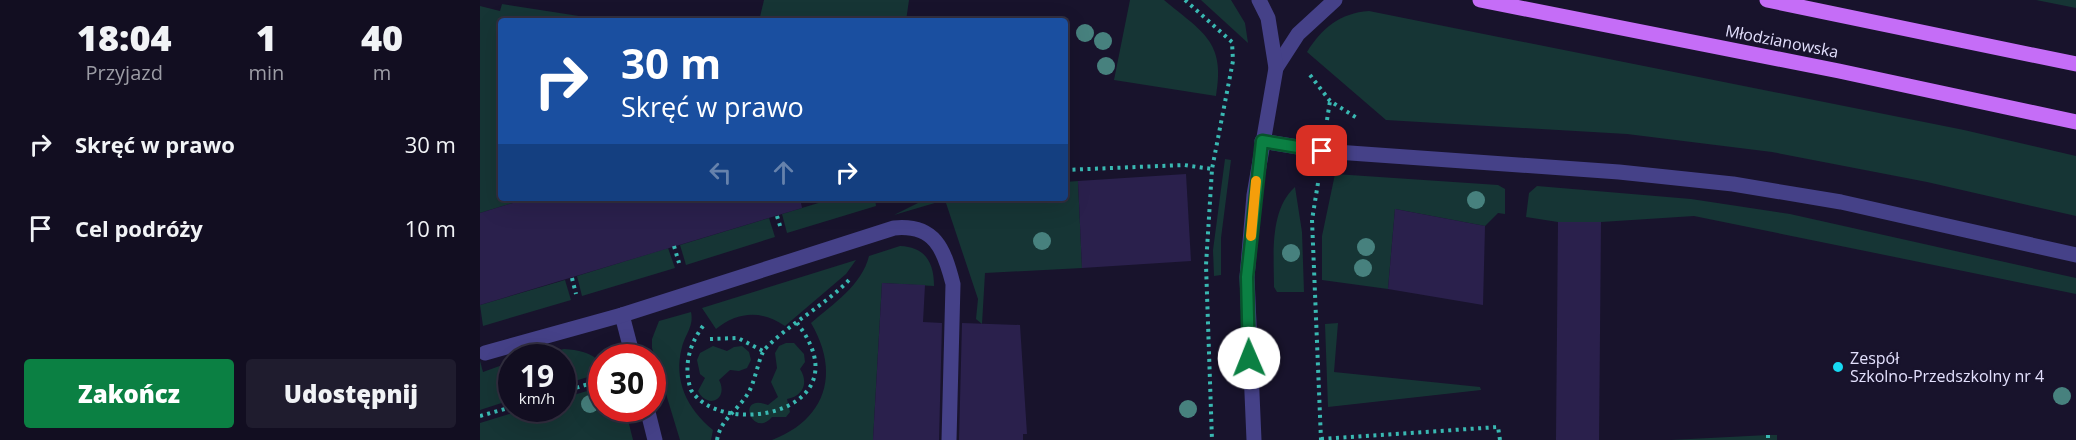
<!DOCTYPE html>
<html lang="pl">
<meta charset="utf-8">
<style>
:root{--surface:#120e21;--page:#1f1c2e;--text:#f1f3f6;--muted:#9c9ca5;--line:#312e3f;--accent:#0b8043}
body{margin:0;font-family:"Open Sans",sans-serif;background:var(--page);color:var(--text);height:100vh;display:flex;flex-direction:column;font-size:22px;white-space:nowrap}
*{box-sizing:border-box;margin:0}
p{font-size:20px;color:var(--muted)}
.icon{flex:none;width:33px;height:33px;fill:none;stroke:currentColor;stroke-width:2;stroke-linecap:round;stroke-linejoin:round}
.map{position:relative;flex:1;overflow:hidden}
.panel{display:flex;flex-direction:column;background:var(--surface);width:480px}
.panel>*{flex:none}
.hud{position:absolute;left:18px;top:18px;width:570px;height:183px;border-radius:6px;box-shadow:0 6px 24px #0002,0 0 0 2px var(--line);background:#1a4fa0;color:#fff;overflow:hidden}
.speed{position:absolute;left:18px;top:344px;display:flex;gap:12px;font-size:30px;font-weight:700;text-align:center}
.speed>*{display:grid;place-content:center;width:78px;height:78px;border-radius:50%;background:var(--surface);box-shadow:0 6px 24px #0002,0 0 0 2px var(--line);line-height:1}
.speed small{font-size:15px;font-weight:400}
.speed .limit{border:9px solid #d22;background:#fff;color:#111}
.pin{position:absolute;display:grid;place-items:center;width:51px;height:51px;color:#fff;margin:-26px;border-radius:12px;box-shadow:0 3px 9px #0006}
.me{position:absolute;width:66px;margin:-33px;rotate:359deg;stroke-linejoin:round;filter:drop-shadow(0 0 4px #0008)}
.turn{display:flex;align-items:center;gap:21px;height:126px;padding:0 24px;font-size:27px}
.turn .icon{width:78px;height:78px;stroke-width:2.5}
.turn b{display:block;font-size:42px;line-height:51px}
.lanes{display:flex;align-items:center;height:57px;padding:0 24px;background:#0003;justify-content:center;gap:30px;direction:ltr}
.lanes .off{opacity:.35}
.eta{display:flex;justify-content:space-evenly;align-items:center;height:102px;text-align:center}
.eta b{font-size:36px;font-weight:800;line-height:42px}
.cta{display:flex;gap:12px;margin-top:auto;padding:12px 24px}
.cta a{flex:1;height:69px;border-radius:6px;background:var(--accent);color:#fff;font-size:24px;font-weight:800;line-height:69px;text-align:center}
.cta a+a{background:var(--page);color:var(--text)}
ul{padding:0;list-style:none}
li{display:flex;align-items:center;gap:18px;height:84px;padding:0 24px}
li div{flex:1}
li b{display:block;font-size:22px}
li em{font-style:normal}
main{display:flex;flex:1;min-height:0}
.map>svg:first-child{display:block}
</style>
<main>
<section class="panel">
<div class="eta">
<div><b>18:04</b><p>Przyjazd</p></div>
<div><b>1</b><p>min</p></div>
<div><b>40</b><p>m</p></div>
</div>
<ul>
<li><svg class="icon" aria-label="right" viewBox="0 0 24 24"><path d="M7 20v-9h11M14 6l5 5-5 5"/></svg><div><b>Skręć w prawo</b></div><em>30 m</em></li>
<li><svg class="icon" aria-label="arrive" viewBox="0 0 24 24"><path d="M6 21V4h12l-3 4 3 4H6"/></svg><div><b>Cel podróży</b></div><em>10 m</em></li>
</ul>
<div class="cta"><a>Zakończ</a><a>Udostępnij</a></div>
</section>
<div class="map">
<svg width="1596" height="440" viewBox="0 0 1596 440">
<rect width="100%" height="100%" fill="#18132c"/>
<g fill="#163535">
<path d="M284,0H429L426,21H279Z"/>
<path d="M650,0H684C722,32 746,41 736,96L634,80Z"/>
<path d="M721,0H751L765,23L768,43Z"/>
<path d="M1556,0H1596V8Z"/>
<path d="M22,4L131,21H21V198H49L0,213V6L20,11Z"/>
<path d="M889,11L1484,130L1596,156V216L1447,182L1292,152L1147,134L906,120L827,52C842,28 860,13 889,11Z"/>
<path d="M745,159L751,160L741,238V275L734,276L733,250Z"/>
<path d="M855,174L1018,185L1025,189V214L1018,213L1005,226L915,209L908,289L842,280V236Z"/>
<path d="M598,181L602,268L505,273L502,324L496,319L498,299L465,200L414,215L448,198H585V182Z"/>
<path d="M1057,186L1211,199L1310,214L1596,278V294L1214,216L1121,222H1078L1046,217L1049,193Z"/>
<path d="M815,187L822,232L824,292H797L794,287C794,256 789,210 815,187Z"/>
<path d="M355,198H395L396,206L307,233L302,214Z"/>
<path d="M289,218L295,237L206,265L200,245Z"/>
<path d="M420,246C445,247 454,262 454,286L402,283L393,440H292C347,419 360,372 331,323C353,304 382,285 389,256Z"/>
<path d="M188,248L195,268L102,296L97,276Z"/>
<path d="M376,260L366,274L305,326C282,310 258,311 236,329L222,308Z"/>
<path d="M85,280L91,300L3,326L0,305Z"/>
<path d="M211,312C214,326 206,333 202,347C193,380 207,409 233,430L231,440H200L172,348V339L179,321Z"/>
<path d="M858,323L854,372L1000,387L1001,390L848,407L845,324Z"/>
<path d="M306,343H314L324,354L325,362L320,369C329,383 323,396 307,399L310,412L306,417H292C272,440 255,392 288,405L298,397L291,382L297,368L295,353L299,346Z"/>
<path d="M233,346L247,351L254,347L262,346L269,352L271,360L267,368L259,371L250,370L239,380C249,399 228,410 218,391L225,378L220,374L217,360L220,353Z"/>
<path d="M84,349C98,350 111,352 121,363V373L85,384L83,382L82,357H48Z"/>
<path d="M0,361L3,372L31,362V400L0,410Z"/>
<path d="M121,387L122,408H145L153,440H0V423L49,408H82L83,398Z"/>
<path d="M1297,435V440H1191L1288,435Z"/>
</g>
<g fill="#2a204c">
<path d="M706,174L711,261L602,268L598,181Z"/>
<path d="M49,198H320L322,208L0,305V213Z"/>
<path d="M915,209L1005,226L1003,305L908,289Z"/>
<path d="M1078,222H1121L1119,440H1076Z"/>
<path d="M402,283L445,285L443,322L462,323L459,440H393Z"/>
<path d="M482,323L540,325L547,434H543V440H479Z"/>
</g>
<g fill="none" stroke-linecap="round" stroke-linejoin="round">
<g stroke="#39b8b2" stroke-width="4" stroke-dasharray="3 4.5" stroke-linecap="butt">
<path d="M705,0L752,42L753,61L732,169"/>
<path d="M830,75L850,101L877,118"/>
<path d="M847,120L850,101"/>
<path d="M585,170L704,165L732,169L726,265L732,440"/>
<path d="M838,183L832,220L841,440"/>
<path d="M297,216L301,229"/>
<path d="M194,246L199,263"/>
<path d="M92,278L96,294"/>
<path d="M223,326C209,345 203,367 211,390C242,440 386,412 317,323"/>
<path d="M230,339L258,338L283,351"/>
<path d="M82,392L122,380"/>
<path d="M0,416L32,407"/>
<path d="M1288,435V440"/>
<path d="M841,439L1018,427L1020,440"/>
<path d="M237,440C241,419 255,413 267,395C275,384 279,355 285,349C311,322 346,305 371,278"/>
</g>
<g stroke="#454188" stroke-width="15">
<path d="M796,68L818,34L855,0"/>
<path d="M782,141L842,151L1139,172L1253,184L1361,202L1596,255"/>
<path d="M142,315L153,357"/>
<path d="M5,353L142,315L414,228C455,224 464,249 473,284L469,440"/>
<path d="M167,408L175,440"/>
<path d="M774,440L767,277L774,195L796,68L788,18L779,0"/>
</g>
<g stroke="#c56df7" stroke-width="15">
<path d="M1000,0L1359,71L1596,122"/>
<path d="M1287,0L1596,64"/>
</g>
</g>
<g fill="#47817e">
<circle cx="605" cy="33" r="9"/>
<circle cx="623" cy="41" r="9"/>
<circle cx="626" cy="66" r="9"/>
<circle cx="996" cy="200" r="9"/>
<circle cx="562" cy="241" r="9"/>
<circle cx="886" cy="247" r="9"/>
<circle cx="811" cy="253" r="9"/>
<circle cx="883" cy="268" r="9"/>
<circle cx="1582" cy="396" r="9"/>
<circle cx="110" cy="404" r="9"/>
<circle cx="708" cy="409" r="9"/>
</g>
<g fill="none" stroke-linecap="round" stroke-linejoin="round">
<g stroke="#07532c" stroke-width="15">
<path id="route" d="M769,358L767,277L782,141L842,151"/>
</g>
<use href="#route" stroke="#0b8043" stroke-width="10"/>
<path stroke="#f59e0b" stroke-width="10" d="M771,236L776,181"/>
</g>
<circle fill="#17d9f2" stroke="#18132c" stroke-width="2" cx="1358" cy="367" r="6"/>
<g text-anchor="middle" stroke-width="4.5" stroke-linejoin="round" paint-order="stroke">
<g font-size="16" fill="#e3e0fd" stroke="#18132c">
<text transform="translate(1302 41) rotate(11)" y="6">Młodzianowska</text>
</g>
<g font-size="16" fill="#e3e0fd" stroke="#18132c" text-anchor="start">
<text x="1370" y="364">Zespół<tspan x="1370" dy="18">Szkolno-Przedszkolny nr 4</tspan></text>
</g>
</g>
</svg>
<div class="speed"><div>19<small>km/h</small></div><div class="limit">30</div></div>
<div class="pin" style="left:842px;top:151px;background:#d93025"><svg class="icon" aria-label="arrive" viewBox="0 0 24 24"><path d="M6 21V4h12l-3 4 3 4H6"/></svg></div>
<svg class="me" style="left:769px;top:358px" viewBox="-20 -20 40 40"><circle r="19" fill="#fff"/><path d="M0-13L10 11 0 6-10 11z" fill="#0b8043"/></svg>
<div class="hud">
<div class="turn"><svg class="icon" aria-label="right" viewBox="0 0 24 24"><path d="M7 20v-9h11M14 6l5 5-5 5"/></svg><div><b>30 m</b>Skręć w prawo</div></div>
<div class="lanes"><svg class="icon off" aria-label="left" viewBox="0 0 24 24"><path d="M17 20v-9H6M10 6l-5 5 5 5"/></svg><svg class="icon off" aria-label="ahead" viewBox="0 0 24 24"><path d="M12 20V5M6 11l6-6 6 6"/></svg><svg class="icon" aria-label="right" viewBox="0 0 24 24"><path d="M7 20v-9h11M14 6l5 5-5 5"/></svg></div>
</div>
</div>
</main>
